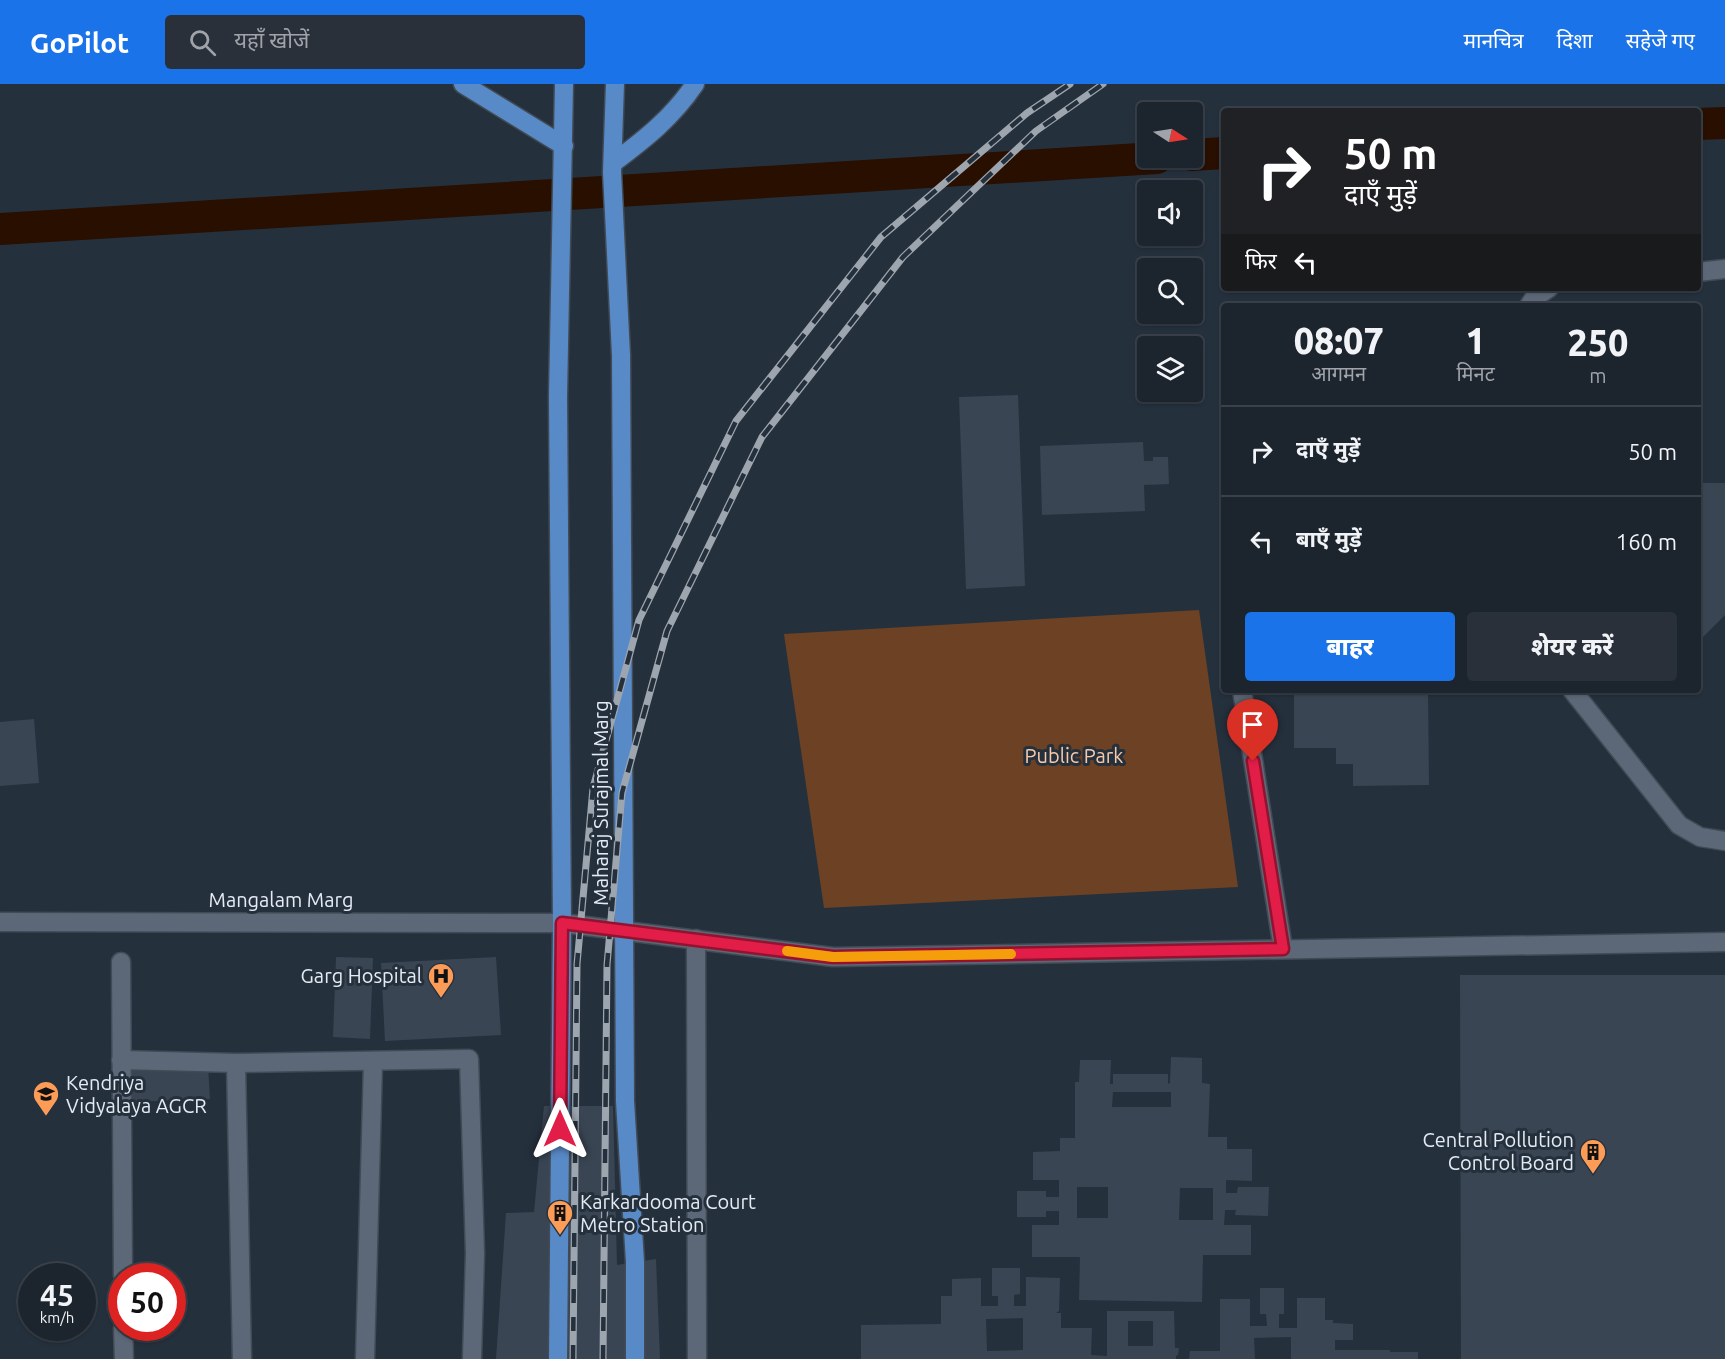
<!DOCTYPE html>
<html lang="hi">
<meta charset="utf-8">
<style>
:root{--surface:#1c242e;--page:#29303a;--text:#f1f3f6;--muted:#a0a4aa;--line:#3a414a;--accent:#1a73e8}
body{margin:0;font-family:Ubuntu,"Noto Sans Devanagari",sans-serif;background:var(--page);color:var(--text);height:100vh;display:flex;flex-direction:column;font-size:22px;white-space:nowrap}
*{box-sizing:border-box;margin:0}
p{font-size:20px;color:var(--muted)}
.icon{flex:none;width:33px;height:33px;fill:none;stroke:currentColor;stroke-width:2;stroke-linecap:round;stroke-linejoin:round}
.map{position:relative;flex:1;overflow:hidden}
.panel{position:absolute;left:1221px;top:219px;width:480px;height:390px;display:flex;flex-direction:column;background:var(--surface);border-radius:6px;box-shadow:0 2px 4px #0004,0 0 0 2px var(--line)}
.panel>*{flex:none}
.hud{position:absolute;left:1221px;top:24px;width:480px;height:183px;border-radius:6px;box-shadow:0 2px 4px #0004,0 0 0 2px var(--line);background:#202124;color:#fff;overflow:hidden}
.needle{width:39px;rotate:102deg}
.tools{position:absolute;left:1137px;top:18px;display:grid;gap:12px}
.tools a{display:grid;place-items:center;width:66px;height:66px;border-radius:6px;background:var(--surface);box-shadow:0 2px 4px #0004,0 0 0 2px var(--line);font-size:30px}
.speed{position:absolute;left:18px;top:1179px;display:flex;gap:12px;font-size:30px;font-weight:700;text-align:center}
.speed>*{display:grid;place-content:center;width:78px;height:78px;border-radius:50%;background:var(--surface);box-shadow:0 2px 4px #0004,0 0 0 2px var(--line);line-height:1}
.speed small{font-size:15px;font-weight:400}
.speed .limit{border:9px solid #d22;background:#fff;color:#111}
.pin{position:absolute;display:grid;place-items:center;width:51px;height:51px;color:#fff;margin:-62px -26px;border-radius:50% 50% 50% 0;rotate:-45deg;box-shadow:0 0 6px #0007}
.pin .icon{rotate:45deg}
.me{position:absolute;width:66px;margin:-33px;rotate:0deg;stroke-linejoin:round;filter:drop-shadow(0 0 4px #0008)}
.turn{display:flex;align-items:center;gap:21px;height:126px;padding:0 24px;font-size:27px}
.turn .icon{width:78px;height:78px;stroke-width:2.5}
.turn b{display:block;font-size:42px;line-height:51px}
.then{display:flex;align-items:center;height:57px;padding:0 24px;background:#0003;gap:12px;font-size:22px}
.eta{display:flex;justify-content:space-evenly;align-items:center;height:102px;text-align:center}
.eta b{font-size:36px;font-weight:800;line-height:42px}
.action{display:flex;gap:12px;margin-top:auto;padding:12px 24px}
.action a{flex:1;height:69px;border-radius:6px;background:var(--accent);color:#fff;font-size:24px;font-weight:800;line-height:69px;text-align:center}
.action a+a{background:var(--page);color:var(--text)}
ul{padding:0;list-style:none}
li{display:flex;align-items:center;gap:18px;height:90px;padding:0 24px;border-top:2px solid var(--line)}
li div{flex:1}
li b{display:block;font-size:22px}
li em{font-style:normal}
header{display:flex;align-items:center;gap:36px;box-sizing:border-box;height:84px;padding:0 30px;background:var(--accent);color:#fff}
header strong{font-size:28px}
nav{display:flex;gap:33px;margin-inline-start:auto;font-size:21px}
.search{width:420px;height:54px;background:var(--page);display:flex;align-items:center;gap:15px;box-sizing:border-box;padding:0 21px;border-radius:6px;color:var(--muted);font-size:22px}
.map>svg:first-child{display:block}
</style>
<header>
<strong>GoPilot</strong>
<div class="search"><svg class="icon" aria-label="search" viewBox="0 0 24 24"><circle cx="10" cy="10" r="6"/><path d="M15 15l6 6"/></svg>यहाँ खोजें</div>
<nav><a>मानचित्र</a><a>दिशा</a><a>सहेजे गए</a></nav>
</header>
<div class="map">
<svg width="1725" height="1275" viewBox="0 0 1725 1275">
<rect width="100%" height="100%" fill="#25303d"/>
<path fill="#6d4224" d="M1199,526L1238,803L824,824L784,550Z"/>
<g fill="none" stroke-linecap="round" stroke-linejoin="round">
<g stroke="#280f00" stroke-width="32">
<path d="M1698,40L1725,39"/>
<path d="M1192,71L1224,69"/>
<path d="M0,145L1157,74"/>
</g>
</g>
<g fill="#3a4554" fill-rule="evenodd">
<path d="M1018,311L1025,502L966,505L959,313Z"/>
<path d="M1143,358L1144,377H1153V373H1168L1169,400L1144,401L1145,427L1042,431L1040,362Z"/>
<path d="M1698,399H1725V531L1698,558Z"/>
<path d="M1294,606H1428L1429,701L1353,702V680H1336V664H1294Z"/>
<path d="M34,635L39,699L0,702V638Z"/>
<path d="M336,873L373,874L370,955L333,953Z"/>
<path d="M496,873L501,951L385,957L381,879Z"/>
<path d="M1460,891H1725V1275H1461Z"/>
<path d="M1171,973L1202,974V999L1210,1000L1208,1053H1227V1065H1252V1097L1226,1096V1109H1237L1238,1103H1269L1268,1132L1235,1131L1236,1126H1225L1224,1141H1251V1171H1203L1202,1218L1079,1216L1080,1173H1032V1141H1059V1127H1046V1133H1017V1107H1046V1113H1059V1096H1033V1068L1060,1067V1054H1075V998H1079L1080,976H1111L1110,1000H1113V990H1168V1000L1170,999ZM1113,1008H1171V1023H1112ZM1077,1103H1108V1134H1077ZM1180,1104H1213V1136H1179Z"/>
<path d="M208,981L210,1015L130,1018L129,985Z"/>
<path d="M544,1022H613L617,1181L656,1175L660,1275H496L506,1129L534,1128Z"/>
<path d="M992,1184H1020V1210L1014,1211V1222H1026V1193L1060,1194L1059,1227L1056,1229H1061V1244H1092L1091,1271L1107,1272V1227H1174L1175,1264H1179L1178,1271L1176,1272V1275H861V1241L941,1240V1212H952V1195L981,1194V1222H998V1212H992ZM1023,1234V1266L987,1267L986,1235ZM1128,1237H1153V1262H1128Z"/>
<path d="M1260,1204H1284V1230H1279V1244H1297V1214H1325V1236H1333V1239L1353,1240V1256H1335V1266H1390V1268H1418V1275H1291V1253L1254,1254L1255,1275H1189L1190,1267H1220V1215H1250V1242H1267L1266,1230H1260Z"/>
</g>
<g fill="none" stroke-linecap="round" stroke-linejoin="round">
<g stroke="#414b56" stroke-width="21">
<g id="minor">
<path d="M1698,188L1725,185"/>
<path d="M1529,222L1534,214L1549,204"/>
<path d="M1242,606L1283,865"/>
<path d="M1572,606L1679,741L1700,753L1725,757"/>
<path d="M0,838L562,839L833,873L1725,858"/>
<path d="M696,855L697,1275"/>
<path d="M121,878L123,1192"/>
<path d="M121,976L236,979L469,975L475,1169L472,1275"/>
<path d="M236,979L242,1275"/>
<path d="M123,1244L124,1275"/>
<path d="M365,1275L373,978"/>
</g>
</g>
<g stroke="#414b56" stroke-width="21">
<g id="major">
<path d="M463,0L564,62"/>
<path d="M615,0L612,88L621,271L625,1017L635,1178V1275"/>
<path d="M613,79C645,55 672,34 695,0"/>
<path d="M558,1275L562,839L558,313L564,0"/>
</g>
</g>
<use href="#minor" stroke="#5c6877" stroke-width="18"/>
<use href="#major" stroke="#588ac7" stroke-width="18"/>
<g stroke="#9da5af" stroke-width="7">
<g id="rail">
<path d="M573,1275L577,880L593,704L639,536L736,337L881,153L1027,29L1070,0"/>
<path d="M603,1275L607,881L622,709L667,547L762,353L903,173L1036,47L1103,0"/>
</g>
</g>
<use href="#rail" stroke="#25303d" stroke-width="4.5" stroke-dasharray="14" stroke-linecap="butt"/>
</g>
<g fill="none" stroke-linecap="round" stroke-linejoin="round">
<g stroke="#92132f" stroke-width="15">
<path id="route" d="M560,1045L562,839L833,873L1283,865L1253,677"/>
</g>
<use href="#route" stroke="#e11d48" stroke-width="10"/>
<path stroke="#f59e0b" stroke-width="10" d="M787,867L833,873L1011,870"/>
</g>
<defs>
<g id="hospital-pin" transform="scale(1.35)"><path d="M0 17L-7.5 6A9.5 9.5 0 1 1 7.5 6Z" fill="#fd9c56" stroke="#25303d"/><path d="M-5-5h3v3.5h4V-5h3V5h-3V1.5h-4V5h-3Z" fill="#111"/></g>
<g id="school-pin" transform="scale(1.35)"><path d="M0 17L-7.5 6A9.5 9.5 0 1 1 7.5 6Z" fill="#fd9c56" stroke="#25303d"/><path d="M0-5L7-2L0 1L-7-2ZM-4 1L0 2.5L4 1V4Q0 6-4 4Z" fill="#111"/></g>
<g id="building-pin" transform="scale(1.35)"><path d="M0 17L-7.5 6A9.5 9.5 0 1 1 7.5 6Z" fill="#fd9c56" stroke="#25303d"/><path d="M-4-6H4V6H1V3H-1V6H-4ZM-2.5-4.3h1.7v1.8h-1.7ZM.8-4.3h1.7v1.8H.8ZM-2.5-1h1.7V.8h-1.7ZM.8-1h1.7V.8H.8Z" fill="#111"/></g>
</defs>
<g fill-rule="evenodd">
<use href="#hospital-pin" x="441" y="892"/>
<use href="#school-pin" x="46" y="1010"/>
<use href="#building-pin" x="1593" y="1068"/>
<use href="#building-pin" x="560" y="1129"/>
</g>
<g text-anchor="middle" stroke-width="6" stroke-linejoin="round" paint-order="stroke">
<g font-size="20" fill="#f8c9aa" stroke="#25303d">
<text x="1074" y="679">Public Park</text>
</g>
<g font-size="20" fill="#e4ebf4" stroke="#25303d">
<text transform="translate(601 719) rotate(-90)" y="7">Maharaj Surajmal Marg</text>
<text x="281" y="823">Mangalam Marg</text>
</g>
<g font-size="20" fill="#e4ebf4" stroke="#25303d" text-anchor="end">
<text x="422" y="899">Garg Hospital</text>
<text x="66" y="1006" text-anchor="start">Kendriya<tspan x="66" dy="23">Vidyalaya AGCR</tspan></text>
<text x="1574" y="1063">Central Pollution<tspan x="1574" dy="23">Control Board</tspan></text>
<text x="580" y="1125" text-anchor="start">Karkardooma Court<tspan x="580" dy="23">Metro Station</tspan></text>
</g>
</g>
</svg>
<div class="tools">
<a><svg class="needle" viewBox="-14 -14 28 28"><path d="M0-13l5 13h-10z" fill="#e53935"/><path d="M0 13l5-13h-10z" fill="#a0a4aa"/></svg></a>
<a><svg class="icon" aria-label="sound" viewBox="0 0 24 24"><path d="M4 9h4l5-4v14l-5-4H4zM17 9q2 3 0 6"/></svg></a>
<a><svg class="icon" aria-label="search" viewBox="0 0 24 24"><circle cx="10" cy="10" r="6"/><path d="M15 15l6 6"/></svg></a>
<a><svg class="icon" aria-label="layers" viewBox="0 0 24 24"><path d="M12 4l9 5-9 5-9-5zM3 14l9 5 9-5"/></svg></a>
</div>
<div class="speed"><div>45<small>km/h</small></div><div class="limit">50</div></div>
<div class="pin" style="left:1253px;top:677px;background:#d93025"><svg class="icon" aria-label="arrive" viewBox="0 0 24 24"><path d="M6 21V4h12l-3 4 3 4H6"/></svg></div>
<svg class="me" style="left:560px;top:1045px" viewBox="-20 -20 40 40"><path d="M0-17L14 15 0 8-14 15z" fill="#e11d48" stroke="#fff" stroke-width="4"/></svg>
<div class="hud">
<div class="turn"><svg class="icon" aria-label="right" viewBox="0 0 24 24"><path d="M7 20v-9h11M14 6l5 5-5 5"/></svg><div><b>50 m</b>दाएँ मुड़ें</div></div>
<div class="then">फिर<svg class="icon" aria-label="left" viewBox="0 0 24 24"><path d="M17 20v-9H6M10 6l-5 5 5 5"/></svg></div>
</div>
<section class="panel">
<div class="eta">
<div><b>08:07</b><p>आगमन</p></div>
<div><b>1</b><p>मिनट</p></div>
<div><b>250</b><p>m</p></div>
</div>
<ul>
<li><svg class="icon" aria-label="right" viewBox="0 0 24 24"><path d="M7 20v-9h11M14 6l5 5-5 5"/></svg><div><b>दाएँ मुड़ें</b></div><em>50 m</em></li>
<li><svg class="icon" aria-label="left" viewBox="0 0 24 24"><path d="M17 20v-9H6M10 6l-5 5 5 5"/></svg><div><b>बाएँ मुड़ें</b></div><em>160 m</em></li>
</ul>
<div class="action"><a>बाहर</a><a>शेयर करें</a></div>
</section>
</div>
